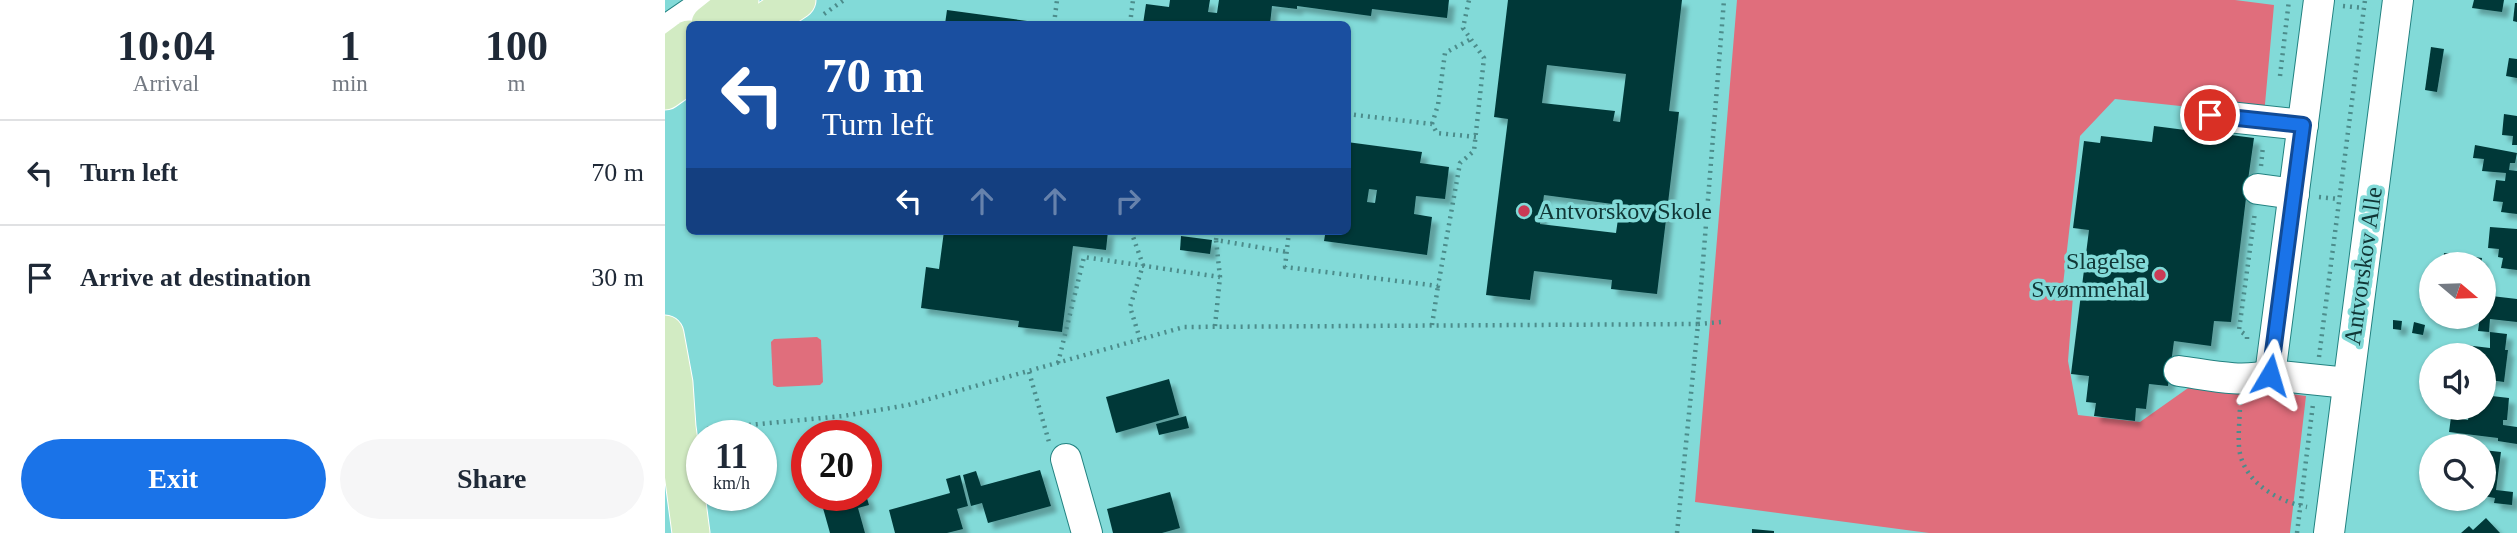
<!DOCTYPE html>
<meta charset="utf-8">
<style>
:root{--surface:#fff;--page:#f6f6f7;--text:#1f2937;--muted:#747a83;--line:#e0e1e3;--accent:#1a73e8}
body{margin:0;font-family:"Times New Roman",serif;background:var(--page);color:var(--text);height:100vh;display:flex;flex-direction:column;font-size:26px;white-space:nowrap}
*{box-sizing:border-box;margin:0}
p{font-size:23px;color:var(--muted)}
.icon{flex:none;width:38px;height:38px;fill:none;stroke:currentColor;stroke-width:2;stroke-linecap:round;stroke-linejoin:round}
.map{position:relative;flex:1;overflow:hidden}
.panel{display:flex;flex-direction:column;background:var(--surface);width:665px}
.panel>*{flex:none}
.banner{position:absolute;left:21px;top:21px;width:665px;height:214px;border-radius:10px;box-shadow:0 2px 5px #0004;background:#1a4fa0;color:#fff;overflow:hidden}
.needle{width:46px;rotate:109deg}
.controls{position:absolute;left:1754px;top:252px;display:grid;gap:14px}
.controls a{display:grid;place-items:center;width:77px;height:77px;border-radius:50%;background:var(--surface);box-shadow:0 2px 5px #0004;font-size:35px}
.speed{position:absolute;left:21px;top:420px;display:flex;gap:14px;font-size:35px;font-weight:700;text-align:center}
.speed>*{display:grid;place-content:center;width:91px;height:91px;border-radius:50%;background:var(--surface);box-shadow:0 2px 5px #0004;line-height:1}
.speed small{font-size:18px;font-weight:400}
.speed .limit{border:10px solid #d22;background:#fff;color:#111}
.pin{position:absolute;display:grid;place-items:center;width:60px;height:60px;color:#fff;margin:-30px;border:4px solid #fff;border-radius:50%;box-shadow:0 2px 7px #0007}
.me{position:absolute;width:77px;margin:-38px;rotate:7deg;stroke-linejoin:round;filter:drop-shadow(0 0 5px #0008)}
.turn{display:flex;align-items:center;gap:24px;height:147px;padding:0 21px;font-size:32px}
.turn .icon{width:91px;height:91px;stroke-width:2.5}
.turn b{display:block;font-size:49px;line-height:60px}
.lanes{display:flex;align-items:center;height:66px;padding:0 21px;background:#0003;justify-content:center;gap:35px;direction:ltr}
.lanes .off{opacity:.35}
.eta{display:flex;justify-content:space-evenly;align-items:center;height:119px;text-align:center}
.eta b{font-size:42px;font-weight:600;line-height:49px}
.cta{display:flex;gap:14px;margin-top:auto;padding:14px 21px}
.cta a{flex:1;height:80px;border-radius:42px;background:var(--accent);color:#fff;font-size:28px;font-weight:600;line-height:80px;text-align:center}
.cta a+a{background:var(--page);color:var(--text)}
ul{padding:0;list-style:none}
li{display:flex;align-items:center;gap:21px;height:105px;padding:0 21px;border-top:2px solid var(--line)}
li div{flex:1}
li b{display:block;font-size:26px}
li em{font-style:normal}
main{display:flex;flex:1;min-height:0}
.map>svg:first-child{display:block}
</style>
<main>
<section class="panel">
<div class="eta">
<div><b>10:04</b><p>Arrival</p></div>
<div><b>1</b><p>min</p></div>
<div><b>100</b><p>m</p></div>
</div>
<ul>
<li><svg class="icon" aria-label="left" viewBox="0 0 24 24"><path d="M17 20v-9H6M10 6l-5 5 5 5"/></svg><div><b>Turn left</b></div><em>70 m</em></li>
<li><svg class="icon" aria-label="arrive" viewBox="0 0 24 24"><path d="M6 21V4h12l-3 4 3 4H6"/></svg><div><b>Arrive at destination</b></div><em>30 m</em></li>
</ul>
<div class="cta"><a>Exit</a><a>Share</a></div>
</section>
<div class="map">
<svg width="1852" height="533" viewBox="0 0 1852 533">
<defs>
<filter id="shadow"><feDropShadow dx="6" dy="6" stdDeviation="2" flood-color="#0004"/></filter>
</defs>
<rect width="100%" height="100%" fill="#82dad8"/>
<g fill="#e06e7c">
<path d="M1072,0H1570L1609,5L1599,115L1450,99L1415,136L1398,285L1408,296L1403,361L1413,415L1475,422L1533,381L1641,396L1625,533H1264L1030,502Z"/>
<path d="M152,337L156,340L158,382L155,385L112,387L108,385L106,342L109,339Z"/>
</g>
<g fill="#053939" fill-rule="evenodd" filter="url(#shadow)">
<path d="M505,0H545L543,12L552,13L554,0H784L782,18L707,9L706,16L632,6V9L607,6L605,24H478L481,4L504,7Z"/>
<path d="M843,0H1017L1004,111L1014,112L992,294L946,289L947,280L869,271L865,300L821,295L843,119L829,117ZM882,65L961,74L955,122L948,121L950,111L877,103ZM879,195L955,205L951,233L875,224Z"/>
<path d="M1809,0H1839L1837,12L1807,8Z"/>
<path d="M1850,3H1852V22L1848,21Z"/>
<path d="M282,10L377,23V24H280Z"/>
<path d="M1766,47L1779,49L1772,92L1760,90Z"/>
<path d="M1844,58L1852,59V78L1841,76Z"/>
<path d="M1839,114L1852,116V145H1847L1848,136L1837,135Z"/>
<path d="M1537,120L1559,123L1558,134L1589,138L1583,180L1586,199L1581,198L1566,322L1549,321L1546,346L1509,341L1503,386L1484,384L1481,409L1471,408L1470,421L1429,416L1431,403L1421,402L1424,376L1406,374L1424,230L1408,228L1419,141L1435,143L1436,136L1487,142L1489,126L1536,132Z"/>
<path d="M682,142L757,152L755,163L784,167L780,199L751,196L749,214L767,217L762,255L659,241L660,235L639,233L682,231ZM704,189L712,190L710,203L702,202Z"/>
<path d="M1810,145L1852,153L1850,163H1845L1844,170L1852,171V214L1836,212L1838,202L1828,201L1831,180L1840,181L1841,173L1817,171L1819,159L1808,158Z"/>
<path d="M1825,227L1852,229V270L1836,268L1838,258L1833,257L1834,249L1823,248Z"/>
<path d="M279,231H443L441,250L408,246L397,332L353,327L354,321L256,308L261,267L274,269Z"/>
<path d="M516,236L547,240L545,254L515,250Z"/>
<path d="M1779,253L1817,258L1816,264H1778Z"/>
<path d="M1818,295L1852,299V322L1825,319L1824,332L1813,331L1815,317H1818Z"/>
<path d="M1728,320L1737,321L1736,330L1728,329Z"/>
<path d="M1749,322L1760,325L1758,335L1747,333Z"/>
<path d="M1825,332L1842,334L1840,350H1843L1839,382L1818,379V355H1799L1800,345L1825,348Z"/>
<path d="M504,379L514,415L451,433L441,397Z"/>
<path d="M1818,395L1844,398L1842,420H1838V425L1852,427V444L1833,441V438L1784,432L1786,417L1803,420L1805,408H1818Z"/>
<path d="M521,416L524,428L494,435L491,424Z"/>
<path d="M1818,450L1836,452L1831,490L1848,492L1847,505L1829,503L1830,498L1818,496Z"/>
<path d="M375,470L386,506L323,523L317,503L306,506L298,475L311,471L316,486Z"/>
<path d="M295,475L303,506L292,509L298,529L282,533H230L224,510L285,493L281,479Z"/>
<path d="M505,492L515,528L497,533H448L442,509Z"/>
<path d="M176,495H201L204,505L193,508L200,533H165L156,501Z"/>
<path d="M1821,518L1835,533H1796L1804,526L1808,530Z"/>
<path d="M1087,529L1109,531V533H1087Z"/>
</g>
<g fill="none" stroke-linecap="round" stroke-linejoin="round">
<g stroke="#228281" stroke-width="32">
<g id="minor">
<path d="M1654,0L1605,375L1683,383"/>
<path d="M0,31L45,0"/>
<path d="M1545,115L1638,125"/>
<path d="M1593,189L1629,194"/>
<path d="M1514,371C1544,375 1575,383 1605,375"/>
<path d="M401,459L422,533"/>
<path d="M1664,533L1733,0"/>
</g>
</g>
<g stroke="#fff" stroke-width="39">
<g id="major">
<path d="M45,24L75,0"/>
<path d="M96,24L132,0"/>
<path d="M0,57L24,39"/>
<path d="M0,91L24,74"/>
<path d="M0,334L9,383L12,427L26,533"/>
</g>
</g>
<g stroke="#4c8c8b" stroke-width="4.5" stroke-dasharray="2 5" stroke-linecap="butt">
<path d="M1678,6L1699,8"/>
<path d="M159,14L179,0"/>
<path d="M389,24L392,0"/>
<path d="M465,24L468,0"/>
<path d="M1615,76L1624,0"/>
<path d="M682,114L767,124L772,133L811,137"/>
<path d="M767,124L773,105L780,53L806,39"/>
<path d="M1596,166L1598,146"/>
<path d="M1654,197L1674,199"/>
<path d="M466,231L478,265L465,307L475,339"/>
<path d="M552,231L551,240L622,252"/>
<path d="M624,231L620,267L773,286L795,163L809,151L819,58L798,28L804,0"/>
<path d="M767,325L773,286"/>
<path d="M550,326L555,277L551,240"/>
<path d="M1582,339V336L1574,330L1590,212"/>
<path d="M1654,357L1700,0"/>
<path d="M393,363L419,257L555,277"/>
<path d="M364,372L384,442"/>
<path d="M1575,403C1575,417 1573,432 1574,447C1577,481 1611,501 1642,507"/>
<path d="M42,429L178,416L243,405L519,327L1033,324L1059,0"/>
<path d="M1012,533L1033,324L1056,322"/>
<path d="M1632,533L1648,404"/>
</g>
<use href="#minor" stroke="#fff" stroke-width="30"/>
<use href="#major" stroke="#d2ebc3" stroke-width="37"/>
</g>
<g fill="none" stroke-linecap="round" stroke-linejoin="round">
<g stroke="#114b97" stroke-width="18">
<path id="route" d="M1545,115L1638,125L1605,375"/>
</g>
<use href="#route" stroke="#1a73e8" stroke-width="12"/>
</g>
<g fill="#ca3a55" stroke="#82dad8" stroke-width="2.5">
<circle cx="859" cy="211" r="7"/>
<circle cx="1495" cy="275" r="7"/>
</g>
<g text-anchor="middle" stroke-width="7" stroke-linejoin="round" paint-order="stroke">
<g font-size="24" fill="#103636" stroke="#82dad8" text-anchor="start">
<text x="873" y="219">Antvorskov Skole</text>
<text x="1481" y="269" text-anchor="end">Slagelse<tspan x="1481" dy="28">Svømmehal</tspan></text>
</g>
<g font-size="24" fill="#103636" stroke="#82dad8">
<text transform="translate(1698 266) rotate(-82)" y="8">Antvorskov Alle</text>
</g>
</g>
</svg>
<div class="controls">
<a><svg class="needle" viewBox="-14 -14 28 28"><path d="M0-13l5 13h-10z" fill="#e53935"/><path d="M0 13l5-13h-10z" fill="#747a83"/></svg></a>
<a><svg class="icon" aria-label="sound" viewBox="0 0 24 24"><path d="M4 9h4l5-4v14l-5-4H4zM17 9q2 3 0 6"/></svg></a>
<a><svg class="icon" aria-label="search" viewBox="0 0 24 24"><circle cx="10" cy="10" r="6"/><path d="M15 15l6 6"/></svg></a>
</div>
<div class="speed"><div>11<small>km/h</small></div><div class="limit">20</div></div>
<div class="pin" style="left:1545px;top:115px;background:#d93025"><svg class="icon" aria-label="arrive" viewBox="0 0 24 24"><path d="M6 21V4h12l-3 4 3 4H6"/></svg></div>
<svg class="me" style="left:1605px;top:375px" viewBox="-20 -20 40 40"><path d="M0-17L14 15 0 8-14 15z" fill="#1a73e8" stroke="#fff" stroke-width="4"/></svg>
<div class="banner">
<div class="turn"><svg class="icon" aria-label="left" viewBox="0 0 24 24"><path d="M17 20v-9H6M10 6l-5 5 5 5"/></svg><div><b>70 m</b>Turn left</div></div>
<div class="lanes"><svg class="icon" aria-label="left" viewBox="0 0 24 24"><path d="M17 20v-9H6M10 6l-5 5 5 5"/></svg><svg class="icon off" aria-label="ahead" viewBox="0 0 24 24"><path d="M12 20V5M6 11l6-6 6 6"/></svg><svg class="icon off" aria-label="ahead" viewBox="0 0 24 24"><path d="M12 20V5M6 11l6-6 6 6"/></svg><svg class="icon off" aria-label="right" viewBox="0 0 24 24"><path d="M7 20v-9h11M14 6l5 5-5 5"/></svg></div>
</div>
</div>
</main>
